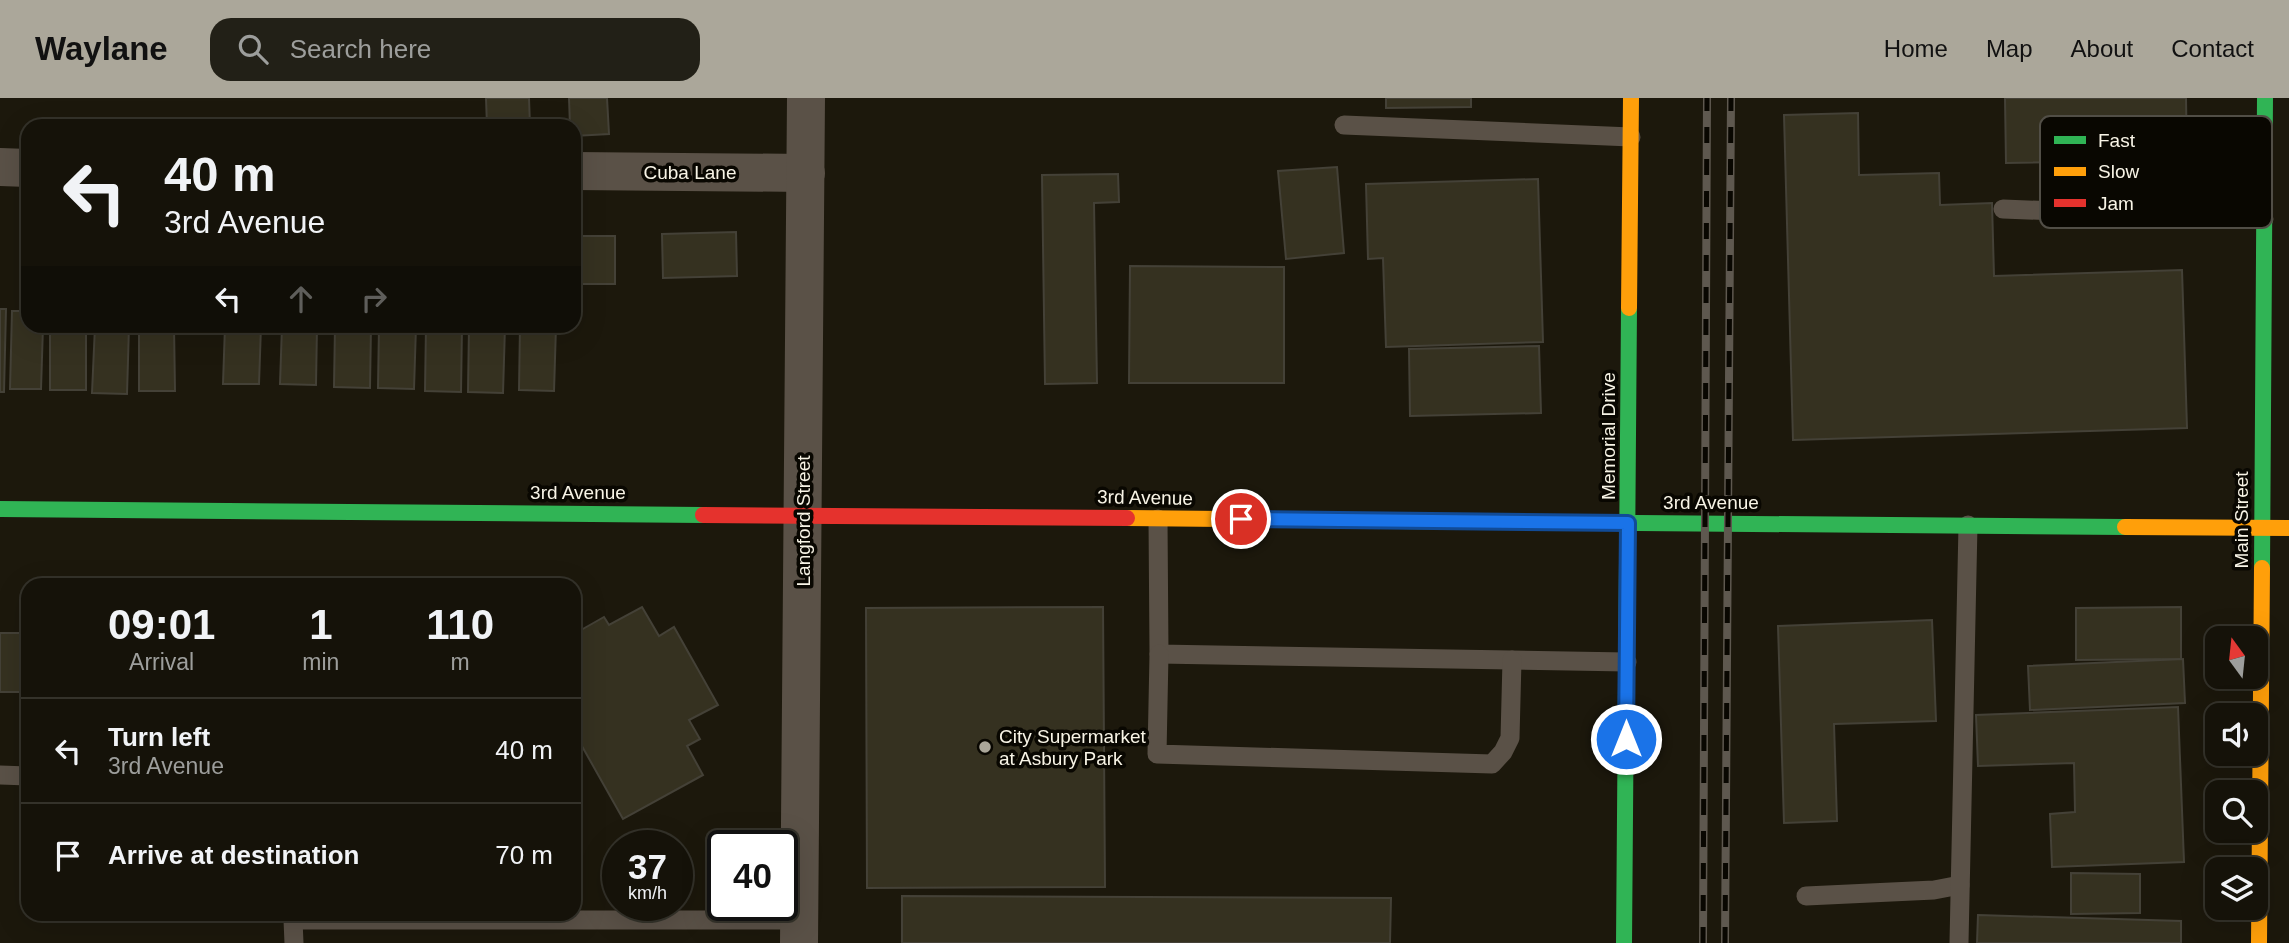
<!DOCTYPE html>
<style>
:root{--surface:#151209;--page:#222017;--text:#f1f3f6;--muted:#9d9e9c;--line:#34322a;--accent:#aba79a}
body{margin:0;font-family:Helvetica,sans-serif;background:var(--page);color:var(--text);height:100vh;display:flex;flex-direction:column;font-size:26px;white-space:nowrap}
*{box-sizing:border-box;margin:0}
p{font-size:23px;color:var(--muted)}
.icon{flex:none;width:38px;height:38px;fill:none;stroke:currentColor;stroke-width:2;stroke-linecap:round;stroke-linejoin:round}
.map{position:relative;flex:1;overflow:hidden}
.drawer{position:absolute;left:21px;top:480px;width:560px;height:343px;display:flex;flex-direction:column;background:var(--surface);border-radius:21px;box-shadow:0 7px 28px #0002,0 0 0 2px var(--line)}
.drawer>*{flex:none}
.banner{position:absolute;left:21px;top:21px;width:560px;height:214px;border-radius:21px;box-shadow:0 7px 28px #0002,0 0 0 2px var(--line);background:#151209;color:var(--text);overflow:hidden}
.needle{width:46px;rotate:345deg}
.fabs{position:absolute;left:2205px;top:528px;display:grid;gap:14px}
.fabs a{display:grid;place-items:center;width:63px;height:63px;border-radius:14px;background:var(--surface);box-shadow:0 7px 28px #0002,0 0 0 2px var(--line);font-size:35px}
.speed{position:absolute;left:602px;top:732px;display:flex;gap:14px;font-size:35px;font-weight:700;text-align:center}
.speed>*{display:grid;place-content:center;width:91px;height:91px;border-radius:50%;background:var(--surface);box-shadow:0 7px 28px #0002,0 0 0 2px var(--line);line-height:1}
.speed small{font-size:18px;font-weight:400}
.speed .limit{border:4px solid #111;border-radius:10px;background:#fff;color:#111}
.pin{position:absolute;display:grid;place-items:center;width:60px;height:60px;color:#fff;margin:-30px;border:4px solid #fff;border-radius:50%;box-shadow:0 2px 7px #0007}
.me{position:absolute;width:77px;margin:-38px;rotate:0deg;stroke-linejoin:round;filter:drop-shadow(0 0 5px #0008)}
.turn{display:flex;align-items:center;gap:24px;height:147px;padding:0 28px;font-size:32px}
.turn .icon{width:91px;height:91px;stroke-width:2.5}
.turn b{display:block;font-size:49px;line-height:60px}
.lanes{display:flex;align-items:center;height:66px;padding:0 28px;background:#0003;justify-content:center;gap:35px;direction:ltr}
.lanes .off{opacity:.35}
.eta{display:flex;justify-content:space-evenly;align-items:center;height:119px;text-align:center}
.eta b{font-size:42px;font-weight:700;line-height:49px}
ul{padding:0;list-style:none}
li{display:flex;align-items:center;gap:21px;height:105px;padding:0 28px;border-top:2px solid var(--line)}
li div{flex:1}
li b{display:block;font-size:26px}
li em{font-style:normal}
header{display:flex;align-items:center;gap:42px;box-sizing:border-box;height:98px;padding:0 35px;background:var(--accent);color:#111}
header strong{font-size:33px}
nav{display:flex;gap:38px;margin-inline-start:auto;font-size:24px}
.search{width:490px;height:63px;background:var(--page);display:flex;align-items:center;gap:18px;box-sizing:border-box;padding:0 24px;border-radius:21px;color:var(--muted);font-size:26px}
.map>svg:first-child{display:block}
</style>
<header>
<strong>Waylane</strong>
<div class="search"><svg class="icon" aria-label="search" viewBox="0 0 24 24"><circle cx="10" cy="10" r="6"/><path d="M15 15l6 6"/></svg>Search here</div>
<nav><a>Home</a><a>Map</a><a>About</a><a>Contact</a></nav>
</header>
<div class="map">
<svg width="2289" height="845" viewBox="0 0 2289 845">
<rect width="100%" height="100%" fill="#1c180c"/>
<g fill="#353120" stroke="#444137" stroke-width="2">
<path d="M486,0H529L530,28H487Z"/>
<path d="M569,0H607L609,36L574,38V28H570Z"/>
<path d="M1386,0H1471V9L1386,10Z"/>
<path d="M2005,0H2186L2187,62L2006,65Z"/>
<path d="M1858,15L1859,77L1939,75L1940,107L1992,105L1994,178L2182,172L2187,330L1793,342L1784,17Z"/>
<path d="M1337,69L1344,155L1286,161L1278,73Z"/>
<path d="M1118,76L1119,104L1094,105L1097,285L1045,286L1042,77Z"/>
<path d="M1538,81L1543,244L1386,249L1383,160L1368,161L1366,86Z"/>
<path d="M736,134L737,178L663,180L662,136Z"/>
<rect x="574" y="138" width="41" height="48"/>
<path d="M1130,168L1284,169V285H1129Z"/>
<path d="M0,211H6L4,294H0Z"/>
<path d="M12,213H28V228H43L41,291H10Z"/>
<rect x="50" y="228" width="36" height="64"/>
<path d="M95,228H129L127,296L92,295Z"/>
<path d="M139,228H174L175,293H139Z"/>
<path d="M225,228H261L259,286H223Z"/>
<path d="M282,228H317L316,287L280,286Z"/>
<path d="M335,228H371L370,290L334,289Z"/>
<path d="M379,228H416L414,291L378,290Z"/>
<path d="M426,228H462L461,294L425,293Z"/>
<path d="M469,228H505L503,295L468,294Z"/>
<path d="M520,228H556L554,293L519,292Z"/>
<path d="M1539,248L1541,315L1410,318L1409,251Z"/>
<path d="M642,509L659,538L674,529L718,607L689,622L700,641L687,648L703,677L623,721L574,634V536L604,519L609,527Z"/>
<path d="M1103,509L1105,789L867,790L866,510Z"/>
<path d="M2181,509V561L2076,562V510Z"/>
<path d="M1932,522L1936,623L1834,626L1837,723L1784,725L1778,528Z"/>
<rect x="0" y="535" width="28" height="59"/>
<path d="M2183,561L2185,605L2030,612L2028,568Z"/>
<path d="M2178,609L2184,764L2052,769L2050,716L2075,714L2074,665L1978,668L1976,617Z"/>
<path d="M2071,775L2140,776V815L2071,816Z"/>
<path d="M902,798L1391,800L1390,845H902Z"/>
<path d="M1978,817L2181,823V845H1977Z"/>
</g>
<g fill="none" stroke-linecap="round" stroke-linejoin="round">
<g stroke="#5a5147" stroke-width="19">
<path d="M1344,27L1631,39"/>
<path d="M2003,111L2264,121"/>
<path d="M1158,421L1159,556L1627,564"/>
<path d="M1159,556L1157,656L1492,666L1503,654L1510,640L1512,562"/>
<path d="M0,677L28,678"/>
<path d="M1806,798L1934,792L1960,787"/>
<path d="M294,845L293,822H799"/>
<path d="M1959,845L1968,427"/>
</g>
<g stroke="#5a5147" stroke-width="38">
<path d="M0,69L28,70"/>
<path d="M574,73L806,75"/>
<path d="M799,845L806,0"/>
</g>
<g stroke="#30b455" stroke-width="16">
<path d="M0,411L703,417"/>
<path d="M1401,423L2125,429"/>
<path d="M2262,470L2265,0"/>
<path d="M1624,845L1629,210"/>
</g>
<g stroke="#ff9f0a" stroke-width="16">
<path d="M1629,210L1631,0"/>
<path d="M1127,420L1401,423"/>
<path d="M2125,429L2289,430"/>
<path d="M2259,845L2262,470"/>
</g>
<path stroke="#e5322d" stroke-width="16" d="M703,417L1127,420"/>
<g stroke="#5e584f" stroke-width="8">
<g id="rail">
<path d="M1703,845L1707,0"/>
<path d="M1725,845L1731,0"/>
</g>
</g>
<use href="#rail" stroke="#090701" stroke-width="5" stroke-dasharray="16" stroke-linecap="butt"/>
</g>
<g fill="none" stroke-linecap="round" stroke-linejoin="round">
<g stroke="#114b97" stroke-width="18">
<path id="route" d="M1241,421L1628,425L1626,641"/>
</g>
<use href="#route" stroke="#1a73e8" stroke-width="12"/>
</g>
<circle fill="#aba79a" stroke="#090701" stroke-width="2.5" cx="985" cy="649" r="7"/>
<g text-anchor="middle" stroke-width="7" stroke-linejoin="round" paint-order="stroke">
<g font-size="19" fill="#f8f4e6" stroke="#090701">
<text x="690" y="81">Cuba Lane</text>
<text transform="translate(1608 338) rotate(-90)" y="7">Memorial Drive</text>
<text x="578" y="401">3rd Avenue</text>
<text transform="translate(1145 399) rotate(1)" y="7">3rd Avenue</text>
<text x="1711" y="411">3rd Avenue</text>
<text transform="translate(2241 422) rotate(-90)" y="7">Main Street</text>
<text transform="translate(803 423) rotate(-90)" y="7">Langford Street</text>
</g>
<g font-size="19" fill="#f8f4e6" stroke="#090701" text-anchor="start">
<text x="999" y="645">City Supermarket<tspan x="999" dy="22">at Asbury Park</tspan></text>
</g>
</g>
<rect x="2040" y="18" width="232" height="112" rx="10" fill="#090701" stroke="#514e46" stroke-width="2"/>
<rect x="2054" y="38" width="32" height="8" fill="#30b455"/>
<rect x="2054" y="69" width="32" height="9" fill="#ff9f0a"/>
<rect x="2054" y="101" width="32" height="8" fill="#e5322d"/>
<g font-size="19" fill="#f8f4e6">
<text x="2098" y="49">Fast</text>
<text x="2098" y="80">Slow</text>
<text x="2098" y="112">Jam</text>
</g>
</svg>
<div class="fabs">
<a><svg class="needle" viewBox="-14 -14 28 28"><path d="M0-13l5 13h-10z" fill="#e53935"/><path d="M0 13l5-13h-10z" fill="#9d9e9c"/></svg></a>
<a><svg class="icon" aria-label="sound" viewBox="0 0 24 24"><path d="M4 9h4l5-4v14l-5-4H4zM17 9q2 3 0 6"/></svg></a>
<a><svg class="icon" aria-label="search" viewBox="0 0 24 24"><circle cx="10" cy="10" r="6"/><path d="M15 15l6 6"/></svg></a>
<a><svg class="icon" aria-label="layers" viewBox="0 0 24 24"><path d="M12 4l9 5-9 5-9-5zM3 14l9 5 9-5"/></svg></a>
</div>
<div class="speed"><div>37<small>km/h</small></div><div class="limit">40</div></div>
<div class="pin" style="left:1241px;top:421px;background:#d93025"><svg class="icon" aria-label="arrive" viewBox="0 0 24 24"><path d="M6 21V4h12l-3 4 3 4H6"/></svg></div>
<svg class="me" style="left:1626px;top:641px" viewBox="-20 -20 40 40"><circle r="17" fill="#1a73e8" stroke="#fff" stroke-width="3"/><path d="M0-11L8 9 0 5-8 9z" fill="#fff"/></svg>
<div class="banner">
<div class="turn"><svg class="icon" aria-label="left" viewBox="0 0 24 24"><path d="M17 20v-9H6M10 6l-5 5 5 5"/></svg><div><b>40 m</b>3rd Avenue</div></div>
<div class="lanes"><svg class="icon" aria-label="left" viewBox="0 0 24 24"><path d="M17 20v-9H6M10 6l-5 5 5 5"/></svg><svg class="icon off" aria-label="ahead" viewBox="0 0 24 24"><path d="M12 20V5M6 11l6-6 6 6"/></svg><svg class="icon off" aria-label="right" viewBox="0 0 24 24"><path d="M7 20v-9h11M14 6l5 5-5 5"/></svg></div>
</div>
<section class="drawer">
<div class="eta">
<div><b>09:01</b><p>Arrival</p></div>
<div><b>1</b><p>min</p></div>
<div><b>110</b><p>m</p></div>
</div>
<ul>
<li><svg class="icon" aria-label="left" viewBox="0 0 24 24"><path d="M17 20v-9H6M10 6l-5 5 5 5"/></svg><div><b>Turn left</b><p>3rd Avenue</p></div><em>40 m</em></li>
<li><svg class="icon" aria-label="arrive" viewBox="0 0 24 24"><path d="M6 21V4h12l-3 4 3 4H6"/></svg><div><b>Arrive at destination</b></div><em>70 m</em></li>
</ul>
</section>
</div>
